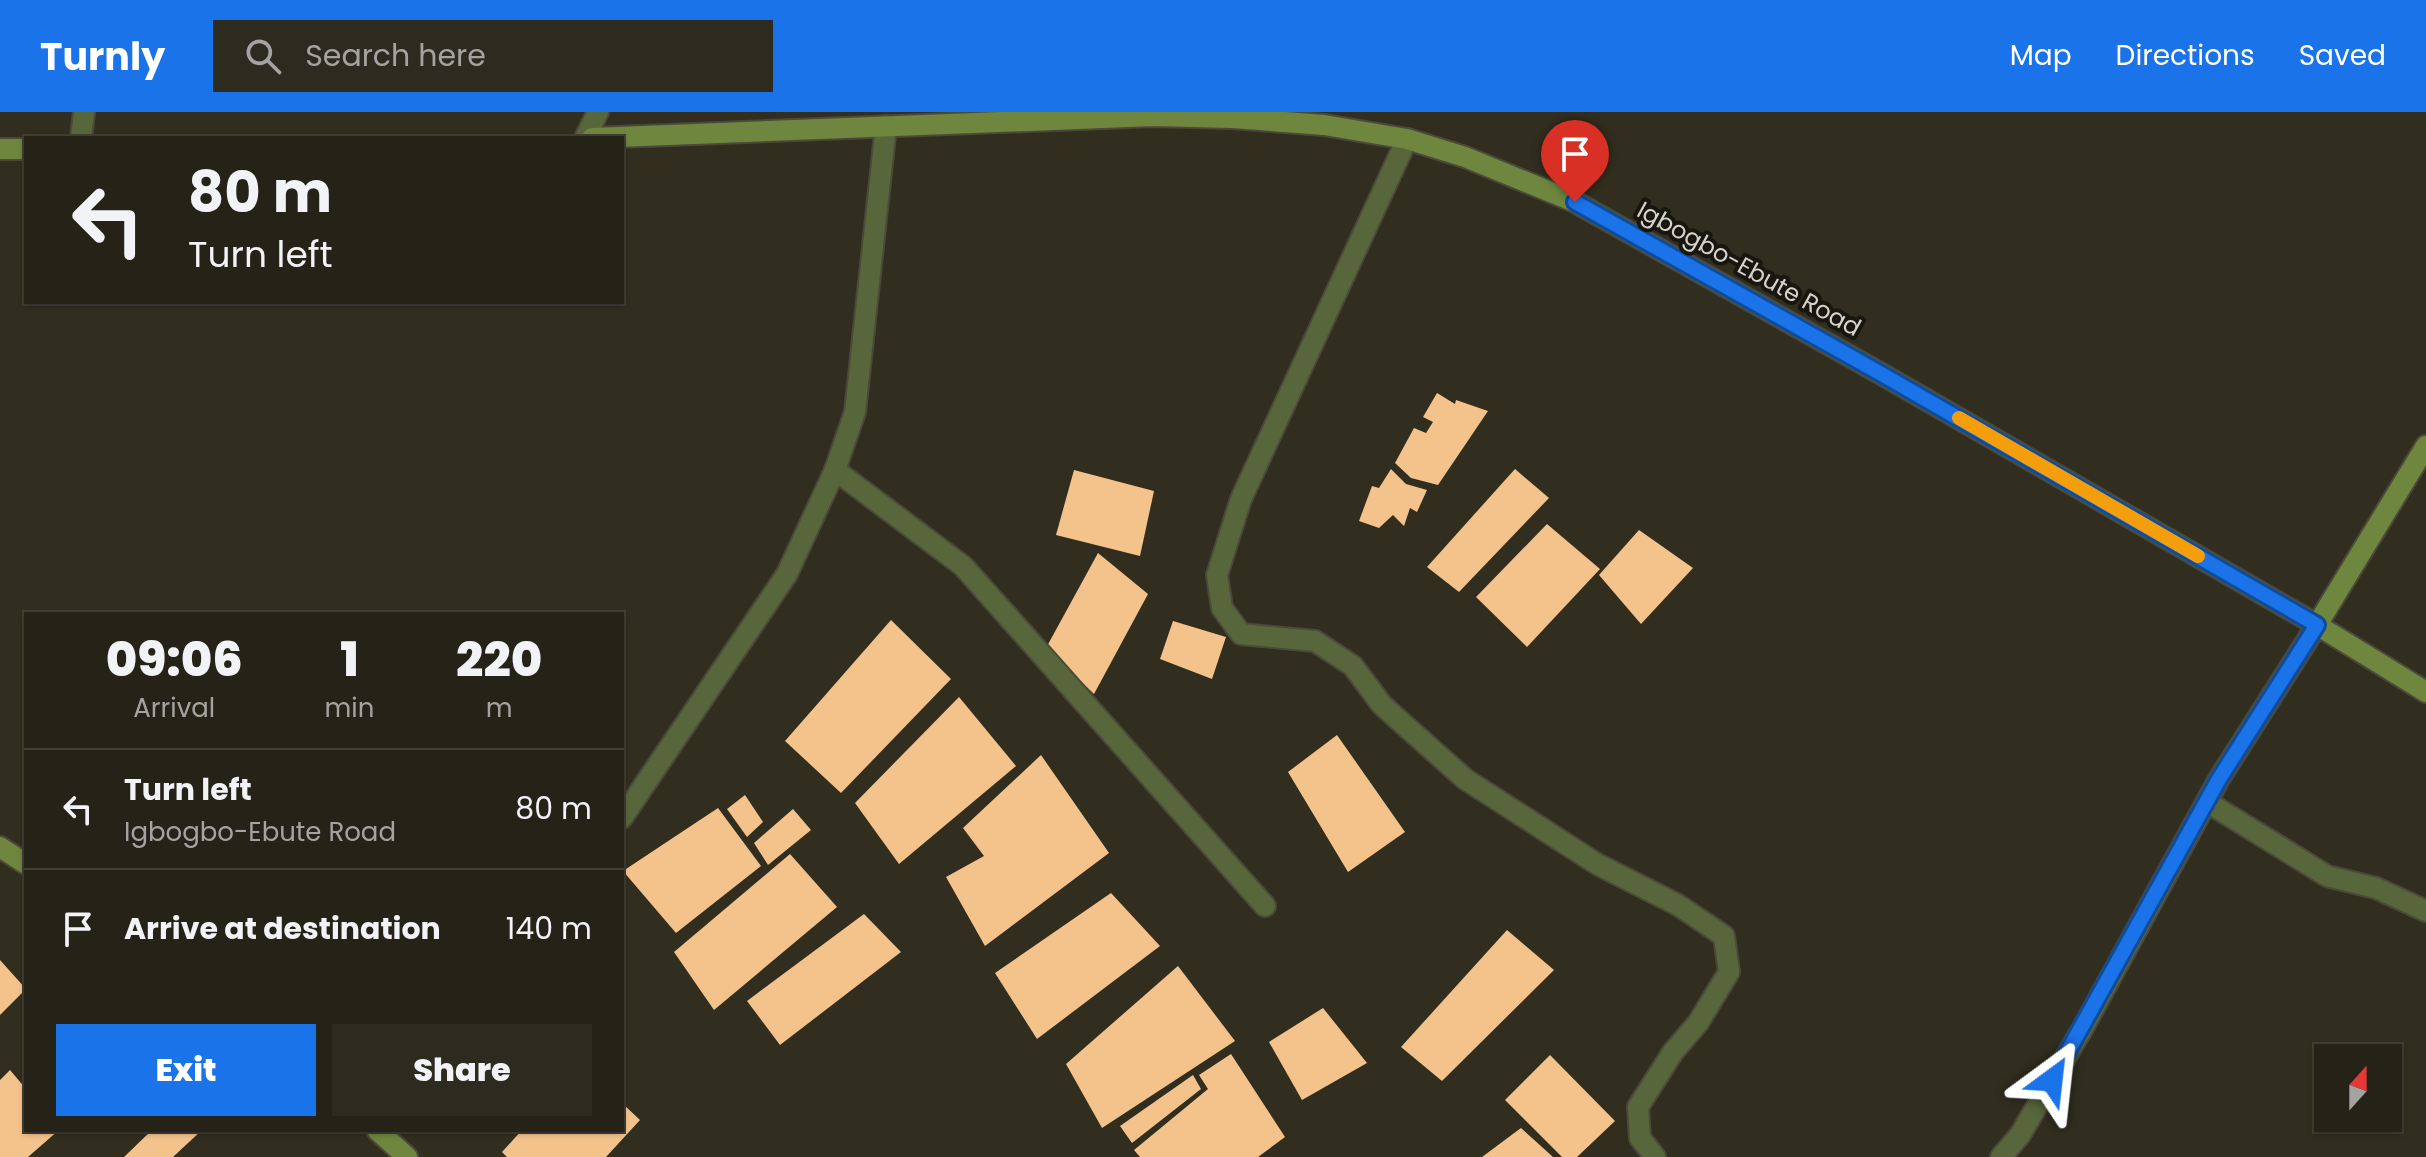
<!DOCTYPE html>
<style>
:root{--surface:#252217;--page:#2d2a20;--text:#f1f3f6;--muted:#a3a4a1;--line:#423f36;--accent:#1a73e8}
body{margin:0;font-family:Poppins,sans-serif;background:var(--page);color:var(--text);height:100vh;display:flex;flex-direction:column;font-size:30px;white-space:nowrap}
*{box-sizing:border-box;margin:0}
p{font-size:26px;color:var(--muted)}
.icon{flex:none;width:44px;height:44px;fill:none;stroke:currentColor;stroke-width:2;stroke-linecap:round;stroke-linejoin:round}
.map{position:relative;flex:1;overflow:hidden}
.sheet{position:absolute;left:24px;top:500px;width:600px;height:520px;display:flex;flex-direction:column;background:var(--surface);border-radius:0px;box-shadow:0 2px 6px #0004,0 0 0 2px var(--line)}
.sheet>*{flex:none}
.top-card{position:absolute;left:24px;top:24px;width:600px;height:168px;border-radius:0px;box-shadow:0 2px 6px #0004,0 0 0 2px var(--line);background:#252217;color:var(--text);overflow:hidden}
.needle{width:52px;rotate:21deg}
.fabs{position:absolute;left:2314px;top:932px;display:grid;gap:16px}
.fabs a{display:grid;place-items:center;width:88px;height:88px;border-radius:0px;background:var(--surface);box-shadow:0 2px 6px #0004,0 0 0 2px var(--line);font-size:40px}
.pin{position:absolute;display:grid;place-items:center;width:68px;height:68px;color:#fff;margin:-82px -34px;border-radius:50% 50% 50% 0;rotate:-45deg;box-shadow:0 0 8px #0007}
.pin .icon{rotate:45deg}
.me{position:absolute;width:88px;margin:-44px;rotate:30deg;stroke-linejoin:round;filter:drop-shadow(0 0 6px #0008)}
.turn{display:flex;align-items:center;gap:28px;height:168px;padding:0 32px;font-size:36px}
.turn .icon{width:104px;height:104px;stroke-width:2.5}
.turn b{display:block;font-size:56px;line-height:68px}
.eta{display:flex;justify-content:space-evenly;align-items:center;height:136px;text-align:center}
.eta b{font-size:48px;font-weight:800;line-height:56px}
.action{display:flex;gap:16px;margin-top:auto;padding:16px 32px}
.action a{flex:1;height:92px;border-radius:0px;background:var(--accent);color:#fff;font-size:32px;font-weight:800;line-height:92px;text-align:center}
.action a+a{background:var(--page);color:var(--text)}
ul{padding:0;list-style:none}
li{display:flex;align-items:center;gap:24px;height:120px;padding:0 32px;border-top:2px solid var(--line)}
li div{flex:1}
li b{display:block;font-size:30px}
li em{font-style:normal}
header{display:flex;align-items:center;gap:48px;box-sizing:border-box;height:112px;padding:0 40px;background:var(--accent);color:#fff}
header strong{font-size:38px}
nav{display:flex;gap:44px;margin-inline-start:auto;font-size:28px}
.search{width:560px;height:72px;background:var(--page);display:flex;align-items:center;gap:20px;box-sizing:border-box;padding:0 28px;border-radius:0px;color:var(--muted);font-size:30px}
.map>svg:first-child{display:block}
</style>
<header>
<strong>Turnly</strong>
<div class="search"><svg class="icon" aria-label="search" viewBox="0 0 24 24"><circle cx="10" cy="10" r="6"/><path d="M15 15l6 6"/></svg>Search here</div>
<nav><a>Map</a><a>Directions</a><a>Saved</a></nav>
</header>
<div class="map">
<svg width="2426" height="1045" viewBox="0 0 2426 1045">
<rect width="100%" height="100%" fill="#312e1f"/>
<g fill="#f4c38c">
<path d="M1437,281L1455,292L1456,288L1488,299L1438,373L1411,366L1395,351L1414,316L1426,321L1433,310L1423,305Z"/>
<path d="M1391,357L1406,372L1427,378L1417,400L1410,396L1404,414L1393,403L1379,416L1359,409L1372,374L1379,376Z"/>
<path d="M1515,357L1549,386L1459,480L1427,455Z"/>
<path d="M1074,358L1154,379L1140,444L1056,423Z"/>
<path d="M1547,412L1600,457L1527,535L1476,485Z"/>
<path d="M1639,418L1693,456L1641,512L1599,463Z"/>
<path d="M1098,441L1148,482L1094,582L1046,536Z"/>
<path d="M891,508L951,567L841,681L785,629Z"/>
<path d="M1173,509L1226,525L1212,567L1160,547Z"/>
<path d="M959,585L1016,654L899,752L855,691Z"/>
<path d="M1337,623L1405,720L1348,760L1288,660Z"/>
<path d="M1041,643L1109,741L985,834L946,765L984,744L963,716Z"/>
<path d="M745,683L763,710L747,725L727,697Z"/>
<path d="M718,696L761,754L676,821L623,759Z"/>
<path d="M793,697L811,718L768,753L754,731Z"/>
<path d="M790,742L837,795L714,898L674,840Z"/>
<path d="M1111,781L1160,834L1037,927L995,861Z"/>
<path d="M864,802L901,840L780,933L747,889Z"/>
<path d="M1507,818L1554,858L1442,969L1401,935Z"/>
<path d="M0,848L26,877L0,903Z"/>
<path d="M1178,854L1235,929L1102,1016L1066,952Z"/>
<path d="M1323,896L1367,951L1302,988L1269,930Z"/>
<path d="M1231,942L1285,1025L1258,1045H1140L1134,1038L1208,977L1199,963Z"/>
<path d="M1550,943L1615,1009L1577,1045H1562L1505,988Z"/>
<path d="M10,958L26,977V1018H59L28,1045H0V968Z"/>
<path d="M1193,963L1201,977L1132,1031L1120,1014Z"/>
<path d="M622,991L640,1008L606,1045H507L502,1040L522,1018H622Z"/>
<path d="M1521,1016L1553,1045H1482Z"/>
<path d="M152,1018H202L173,1045H124Z"/>
</g>
<g fill="none" stroke-linecap="round" stroke-linejoin="round">
<g stroke="#4b493a" stroke-width="24">
<g id="street">
<path d="M81,26L84,0"/>
<path d="M585,26L598,0"/>
<path d="M1407,27L1241,387L1217,463L1222,496L1241,522L1315,529L1353,554L1382,593L1465,667L1597,752L1678,793L1724,824L1729,860L1698,911L1673,940L1638,995L1640,1026L1655,1045"/>
<path d="M835,358L963,454L1265,794"/>
<path d="M2207,690L2327,764L2376,776L2426,799"/>
<path d="M622,706L787,462L835,358L855,300L886,14"/>
<path d="M2001,1045L2020,1023L2084,914L2219,667L2317,513"/>
</g>
</g>
<g stroke="#4b493a" stroke-width="24">
<g id="secondary">
<path d="M592,26L1153,4L1233,6L1324,13L1407,27L1465,45L1575,90L1878,260L2317,513L2426,580"/>
<path d="M0,37H26"/>
<path d="M2317,513L2426,334"/>
<path d="M0,735L26,752"/>
<path d="M377,1018L407,1045"/>
</g>
</g>
<use href="#street" stroke="#57663b" stroke-width="20"/>
<use href="#secondary" stroke="#6e863e" stroke-width="20"/>
</g>
<g fill="none" stroke-linecap="round" stroke-linejoin="round">
<g stroke="#114b97" stroke-width="20">
<path id="route" d="M1575,90L1878,260L2317,513L2219,667L2052,968"/>
</g>
<use href="#route" stroke="#1a73e8" stroke-width="14"/>
<path stroke="#f59e0b" stroke-width="14" d="M1959,306L2198,444"/>
</g>
<g text-anchor="middle" stroke-width="8" stroke-linejoin="round" paint-order="stroke">
<g font-size="24" fill="#d6d4ca" stroke="#17160f">
<text transform="translate(1749 157) rotate(29)" y="8">Igbogbo-Ebute Road</text>
</g>
</g>
</svg>
<div class="fabs">
<a><svg class="needle" viewBox="-14 -14 28 28"><path d="M0-13l5 13h-10z" fill="#e53935"/><path d="M0 13l5-13h-10z" fill="#a3a4a1"/></svg></a>
</div>
<div class="pin" style="left:1575px;top:90px;background:#d93025"><svg class="icon" aria-label="arrive" viewBox="0 0 24 24"><path d="M6 21V4h12l-3 4 3 4H6"/></svg></div>
<svg class="me" style="left:2052px;top:968px" viewBox="-20 -20 40 40"><path d="M0-17L14 15 0 8-14 15z" fill="#1a73e8" stroke="#fff" stroke-width="4"/></svg>
<div class="top-card">
<div class="turn"><svg class="icon" aria-label="left" viewBox="0 0 24 24"><path d="M17 20v-9H6M10 6l-5 5 5 5"/></svg><div><b>80 m</b>Turn left</div></div>
</div>
<section class="sheet">
<div class="eta">
<div><b>09:06</b><p>Arrival</p></div>
<div><b>1</b><p>min</p></div>
<div><b>220</b><p>m</p></div>
</div>
<ul>
<li><svg class="icon" aria-label="left" viewBox="0 0 24 24"><path d="M17 20v-9H6M10 6l-5 5 5 5"/></svg><div><b>Turn left</b><p>Igbogbo-Ebute Road</p></div><em>80 m</em></li>
<li><svg class="icon" aria-label="arrive" viewBox="0 0 24 24"><path d="M6 21V4h12l-3 4 3 4H6"/></svg><div><b>Arrive at destination</b></div><em>140 m</em></li>
</ul>
<div class="action"><a>Exit</a><a>Share</a></div>
</section>
</div>
